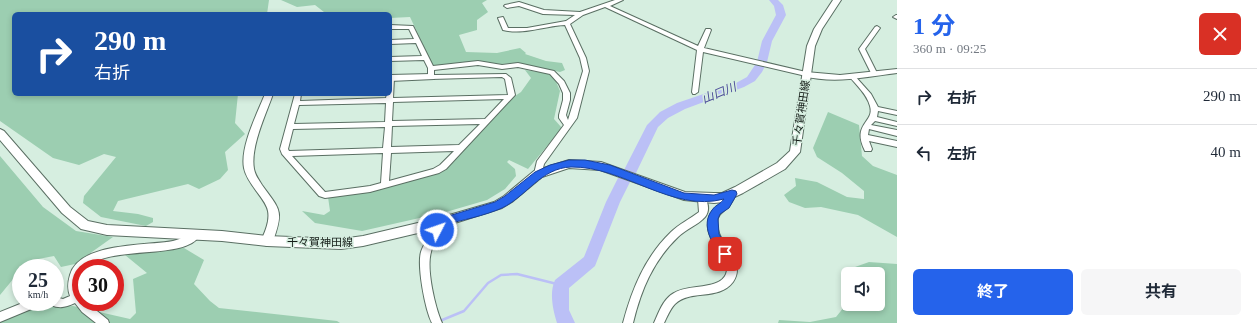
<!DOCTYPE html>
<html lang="ja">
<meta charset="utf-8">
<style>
:root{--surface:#fff;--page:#f6f6f7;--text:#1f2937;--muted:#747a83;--line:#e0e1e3;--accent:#2563eb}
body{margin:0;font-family:"Times New Roman","Noto Sans JP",serif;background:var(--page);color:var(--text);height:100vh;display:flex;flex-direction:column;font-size:15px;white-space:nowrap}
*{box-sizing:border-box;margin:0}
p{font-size:13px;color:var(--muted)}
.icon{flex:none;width:22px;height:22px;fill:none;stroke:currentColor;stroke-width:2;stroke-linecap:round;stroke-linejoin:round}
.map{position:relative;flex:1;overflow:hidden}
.sheet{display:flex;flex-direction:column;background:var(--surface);width:360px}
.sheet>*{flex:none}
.hud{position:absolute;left:12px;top:12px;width:380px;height:84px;border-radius:6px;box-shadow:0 2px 6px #0003;background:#1a4fa0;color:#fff;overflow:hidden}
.controls{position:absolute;left:841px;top:267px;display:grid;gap:8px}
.controls a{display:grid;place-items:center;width:44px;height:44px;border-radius:6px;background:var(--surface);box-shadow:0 2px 6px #0003;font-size:20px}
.speed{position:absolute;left:12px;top:259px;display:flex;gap:8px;font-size:20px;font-weight:700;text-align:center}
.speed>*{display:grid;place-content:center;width:52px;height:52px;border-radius:50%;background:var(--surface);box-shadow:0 2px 6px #0003;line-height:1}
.speed small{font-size:10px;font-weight:400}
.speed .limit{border:6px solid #d22;background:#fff;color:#111}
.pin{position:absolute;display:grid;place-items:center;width:34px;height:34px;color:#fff;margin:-17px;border-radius:8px;box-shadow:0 2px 6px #0006}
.me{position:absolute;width:44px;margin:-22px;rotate:49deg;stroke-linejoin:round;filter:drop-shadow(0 0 3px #0008)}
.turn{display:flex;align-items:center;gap:14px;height:84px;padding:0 16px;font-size:18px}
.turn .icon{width:52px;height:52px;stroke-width:2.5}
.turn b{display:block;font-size:28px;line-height:34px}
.round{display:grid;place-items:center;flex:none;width:42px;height:42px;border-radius:6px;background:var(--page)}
.head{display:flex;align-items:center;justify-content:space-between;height:68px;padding:0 16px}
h1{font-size:24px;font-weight:700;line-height:30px;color:var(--accent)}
.button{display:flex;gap:8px;margin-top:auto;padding:8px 16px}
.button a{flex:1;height:46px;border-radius:6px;background:var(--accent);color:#fff;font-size:16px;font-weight:700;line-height:46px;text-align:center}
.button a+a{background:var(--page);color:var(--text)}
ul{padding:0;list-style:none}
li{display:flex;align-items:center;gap:12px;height:56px;padding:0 16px;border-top:1px solid var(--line)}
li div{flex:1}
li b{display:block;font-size:15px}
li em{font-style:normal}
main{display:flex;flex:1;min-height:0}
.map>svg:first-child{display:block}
</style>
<main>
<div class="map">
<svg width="897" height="323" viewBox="0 0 897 323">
<rect width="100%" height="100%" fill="#d6eee0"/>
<g fill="#9cceb1">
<path d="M0,0H269L267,14H14V94H238L235,123L245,134L225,152L228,170L220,179L199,189L188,184L118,201L113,211L138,214L153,218V222L146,226L101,217L83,203L84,196L116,157L104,154L79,165L53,158L0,121Z"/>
<path d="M281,0H487L482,3L488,12L477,20V30L459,35L466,52L497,53L520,48L526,53L525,54L546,61L562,63L565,70L560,72L518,63L501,64L466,62L433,66L410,17L390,18V14H324V12L315,5L297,7Z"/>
<path d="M525,70L546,73L554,77L560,91L554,119L562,128L528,169L509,160L507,162L515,169L516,176L505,189L487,200L446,212L362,231L315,223L302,211L324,215L330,211L328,197L440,172L515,96L521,92L531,78Z"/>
<path d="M828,112L859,125L862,156L873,166L897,175V237L858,215L821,207L805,208L789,202L784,195L796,186L795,178L817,182L847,197L864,199V191L842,173L817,157L813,148Z"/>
<path d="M0,156L43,207L76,231L113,237L75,264L61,267L54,256L28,261L0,295Z"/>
<path d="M136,245L184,248L204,260L194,284L210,301L219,308L337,321L340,323H0V320L39,307L73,306L130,319L136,313L133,279L147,273L125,255Z"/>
<path d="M869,262L897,264V323H778L779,320L810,322L836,317L848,302V304H878V274H857L855,267Z"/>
</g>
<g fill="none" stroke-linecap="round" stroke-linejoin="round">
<path stroke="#bbc0f6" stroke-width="2.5" d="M435,323L464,311L488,283L501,275L517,274L561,285"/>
<g fill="#bbc0f6" fill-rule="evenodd">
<path d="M769,0H778L783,5L786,15L772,41L767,62L762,72L755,81L744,87L685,109L668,118L658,127L636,173L631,175L626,173L624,170L647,125L660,112L677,103L736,83L747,77L757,62L762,41L776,15L774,6Z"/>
<path d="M623,177L628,178L630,182L620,202L595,266L569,288V310L575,323H557C553,310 549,293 555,280L584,257L606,202L618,178Z"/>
</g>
<g stroke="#5a6f63" stroke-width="2">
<g id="minor">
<path d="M615,0H623L610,6L698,46L706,29H710L711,30L704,48L806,72L809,74L806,76L703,52L698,92L695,94H693L692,92L697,50L605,7L583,15L570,24L586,58L589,71L577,118L544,164L541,176H535L534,174L537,161L564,125L559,118V115L563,100V93L559,84L550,74L518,67L502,69L478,65L434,70V75L506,74L511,78L515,95L446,169L439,173L370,192L325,198L319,196L282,154L280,149L295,94H301L300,101L386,98L387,94H390L391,76L394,78L393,98L508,95L505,79L502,77L431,79L428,77V68L424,60L390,61V57L422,56L416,43L390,44V40L414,39L409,29H390V25L413,26L433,66L478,61L502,65L518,63L554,71L564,81L570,93V100L566,115L568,120L583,71L580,58L565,25C544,26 524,35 503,30L498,18L503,17L508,28H527L566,21L575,15L543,14L519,6L507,8L504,6L505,5L519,2L544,10L580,12ZM504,99L485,119L392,121L393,102ZM386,103L385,122L294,124L299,105ZM480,124L459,145L391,147L392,126ZM385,127L383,148L289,151L288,149L293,129ZM454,151L440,165L433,169L389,181L391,153ZM383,153L381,183L370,186L325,192L292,156Z"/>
<path d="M896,15H897V19L893,17Z"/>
<path d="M877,26L880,28L865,49L877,73L874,75L871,73L859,49L875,27Z"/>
<path d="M852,74L854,75L871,94L878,107L897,111V115L878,111L877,117L897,122V126L875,121L871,125L897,130V136L869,129L868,135L897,141V147L869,141L872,149L871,151H865C851,123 875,123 870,106C867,94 856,85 849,76Z"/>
<path d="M732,191L735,192L736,194C734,198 732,203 728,207C725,211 720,212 718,218C711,242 749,258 733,282C719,301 690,289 675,304C670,309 667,317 664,323H654C659,312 663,299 674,293C687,284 720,290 726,274C733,256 699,241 710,215C713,209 718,207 722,202C725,199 727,195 729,192Z"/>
<path d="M702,196L705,197C708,203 710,211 705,217C698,225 686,229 678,237C653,261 641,290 633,323H623C632,289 645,257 671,232C679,224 690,219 699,212L698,199L699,197Z"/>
<path d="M439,219L442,220L443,223C441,234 433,242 431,252C426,269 435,307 442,323H432C425,309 417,266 421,252C423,245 428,239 431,232C433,228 434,224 436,220Z"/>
<path d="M195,231L198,232L200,235C186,261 110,244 85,268H81C81,274 78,279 78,285C78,291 81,296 81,302H86L108,320L109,323H96L82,312L75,303C66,307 60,309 51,305L50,302H55V297L63,299L70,296C67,288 68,282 70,275C79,242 146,246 173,241C183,239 186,234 195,231Z"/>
<path d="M25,302H42L41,305L0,322V312Z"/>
</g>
</g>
<g stroke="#5a6f63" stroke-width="2">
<g id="tertiary">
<path d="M897,69V73C865,77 835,84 803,76L802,74L806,72L840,75Z"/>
<path d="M431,74L435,77L434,79L390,81V75Z"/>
<path d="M265,94H273C266,114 250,147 254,169C255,175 259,180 262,185C280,210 284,210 273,241L271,244L267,246L263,244L261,241C265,232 270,221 268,211C266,199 247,184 244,168C240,147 257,114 265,94Z"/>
</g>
</g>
<g stroke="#5a6f63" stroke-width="2">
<path id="secondary" d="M833,0H841L822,29L815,46L800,152L785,169L743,193L724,202L714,203L684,200L600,170L569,168L542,177L512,202L502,208L439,228L363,246L341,249L267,246L222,241L107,235L81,229L62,213L0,140V129L4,131L70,207L88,221L107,225L222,231L267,236L341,239L363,236L439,218L494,202L504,196L534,171L569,160L601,162L685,192L714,193H722L735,187L777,163L790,151L807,46L814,29Z"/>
</g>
<use href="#minor" fill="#fff" fill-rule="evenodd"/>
<use href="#tertiary" fill="#fff" fill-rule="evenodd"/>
<use href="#secondary" fill="#fff" fill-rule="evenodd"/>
</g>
<path fill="#2563eb" stroke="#184099" d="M569,160H585L610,165L684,193L714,195L732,190L736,191L737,194L729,208L720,214L718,219L719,234L730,254L729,257L725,258L721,257C713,243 700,226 712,210C715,205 721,204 724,199C672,213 624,166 571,167C541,168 527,196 502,208C484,216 462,220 444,225L441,233L437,235L434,233L432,230L435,220L495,202L505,196L535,172L550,165Z"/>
<g text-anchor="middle" stroke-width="3" stroke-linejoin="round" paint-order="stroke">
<g font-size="11" fill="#161e19" stroke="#d6eee0">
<text transform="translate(801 113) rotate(-82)" y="4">千々賀神田線</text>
<text x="320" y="246">千々賀神田線</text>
</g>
<g font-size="12" font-style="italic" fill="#494998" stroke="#d6eee0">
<text transform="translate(719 93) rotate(-22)" y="4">山口川</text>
</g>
</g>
</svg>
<div class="controls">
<a><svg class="icon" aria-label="sound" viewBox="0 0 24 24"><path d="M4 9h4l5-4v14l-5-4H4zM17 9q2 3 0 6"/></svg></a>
</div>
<div class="speed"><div>25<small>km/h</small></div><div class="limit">30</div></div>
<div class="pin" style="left:725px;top:254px;background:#d93025"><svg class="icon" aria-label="arrive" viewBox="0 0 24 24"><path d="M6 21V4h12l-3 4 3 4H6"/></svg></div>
<svg class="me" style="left:437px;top:230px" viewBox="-20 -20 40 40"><circle r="17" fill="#2563eb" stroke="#fff" stroke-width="3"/><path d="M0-11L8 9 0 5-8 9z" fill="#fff"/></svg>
<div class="hud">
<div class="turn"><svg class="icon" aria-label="right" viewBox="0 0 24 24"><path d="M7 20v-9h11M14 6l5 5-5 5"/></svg><div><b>290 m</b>右折</div></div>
</div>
</div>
<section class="sheet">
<div class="head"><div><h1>1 分</h1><p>360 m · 09:25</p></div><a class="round" style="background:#d93025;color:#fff"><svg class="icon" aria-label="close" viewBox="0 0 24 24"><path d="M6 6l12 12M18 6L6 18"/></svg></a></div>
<ul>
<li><svg class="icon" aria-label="right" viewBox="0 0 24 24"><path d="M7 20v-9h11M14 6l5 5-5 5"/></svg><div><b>右折</b></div><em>290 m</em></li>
<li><svg class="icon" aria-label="left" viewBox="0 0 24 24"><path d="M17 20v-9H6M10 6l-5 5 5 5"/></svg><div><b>左折</b></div><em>40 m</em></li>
</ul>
<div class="button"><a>終了</a><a>共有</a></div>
</section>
</main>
